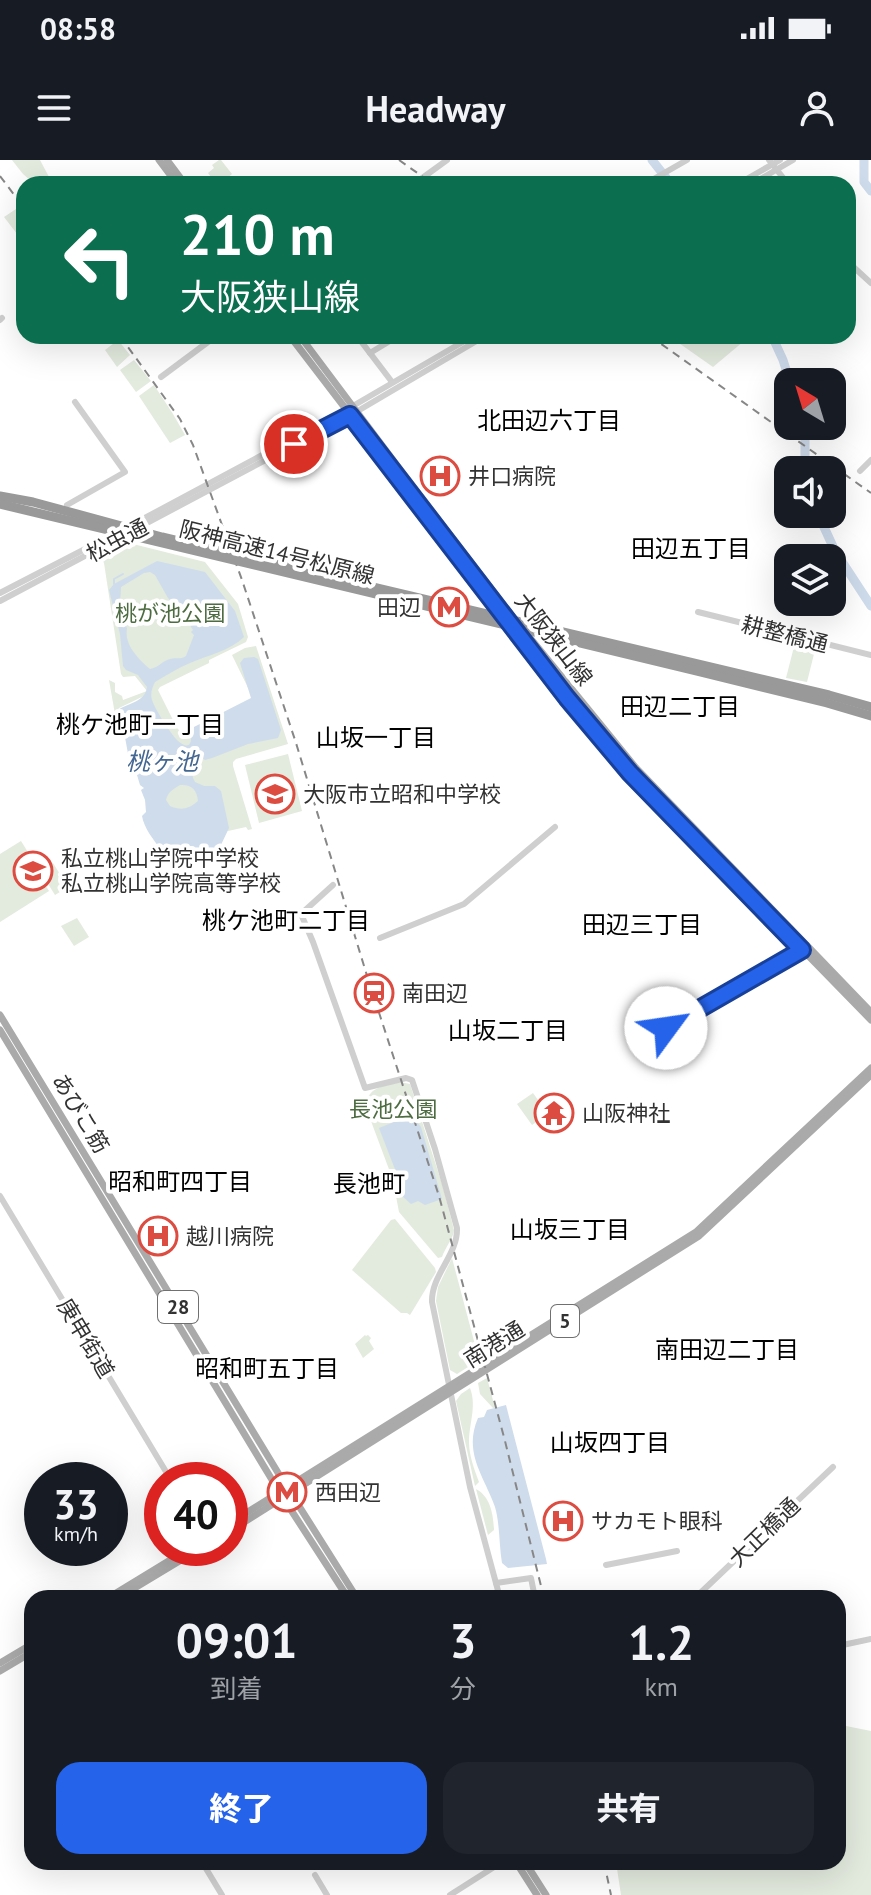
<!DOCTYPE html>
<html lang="ja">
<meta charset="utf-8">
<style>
:root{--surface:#171b24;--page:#20242c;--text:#f1f3f6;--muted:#9ea1a6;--accent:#2563eb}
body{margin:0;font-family:"PT Sans","Noto Sans JP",sans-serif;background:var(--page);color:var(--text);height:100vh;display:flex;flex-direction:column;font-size:30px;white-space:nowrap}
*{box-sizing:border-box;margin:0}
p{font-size:26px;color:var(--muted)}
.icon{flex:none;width:44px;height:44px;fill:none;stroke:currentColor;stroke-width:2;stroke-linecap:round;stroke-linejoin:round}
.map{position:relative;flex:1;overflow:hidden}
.side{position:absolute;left:24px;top:1430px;width:822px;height:280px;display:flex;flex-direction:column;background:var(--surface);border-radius:24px;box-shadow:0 8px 32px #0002}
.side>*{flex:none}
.guide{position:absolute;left:16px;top:16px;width:840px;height:168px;border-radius:24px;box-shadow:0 8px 32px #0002;background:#0b6e4f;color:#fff;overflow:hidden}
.needle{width:52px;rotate:322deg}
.tools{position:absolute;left:774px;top:208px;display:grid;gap:16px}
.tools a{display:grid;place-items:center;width:72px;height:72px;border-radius:16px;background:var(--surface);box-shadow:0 8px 32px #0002;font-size:40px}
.speed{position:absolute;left:24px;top:1302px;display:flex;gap:16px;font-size:40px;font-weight:700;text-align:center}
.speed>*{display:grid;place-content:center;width:104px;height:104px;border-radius:50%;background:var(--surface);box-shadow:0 8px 32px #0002;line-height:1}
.speed small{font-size:20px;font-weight:400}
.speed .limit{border:12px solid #d22;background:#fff;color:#111}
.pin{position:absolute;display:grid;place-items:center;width:68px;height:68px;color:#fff;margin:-34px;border:4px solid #fff;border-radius:50%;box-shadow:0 2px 8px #0007}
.me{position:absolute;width:88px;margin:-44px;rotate:59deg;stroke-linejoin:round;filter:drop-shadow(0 0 6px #0008)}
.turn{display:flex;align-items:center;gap:28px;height:168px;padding:0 32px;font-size:36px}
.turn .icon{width:104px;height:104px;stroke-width:2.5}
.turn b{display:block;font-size:56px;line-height:68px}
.eta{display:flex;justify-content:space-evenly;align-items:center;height:136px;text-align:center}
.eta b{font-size:48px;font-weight:800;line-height:56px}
.action{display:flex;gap:16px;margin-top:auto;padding:16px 32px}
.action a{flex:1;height:92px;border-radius:24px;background:var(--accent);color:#fff;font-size:32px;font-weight:800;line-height:92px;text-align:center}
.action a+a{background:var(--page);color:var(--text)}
.status{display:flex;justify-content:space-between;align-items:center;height:56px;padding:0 40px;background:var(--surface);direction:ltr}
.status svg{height:22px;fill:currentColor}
header{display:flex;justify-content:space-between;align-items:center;height:104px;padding:0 32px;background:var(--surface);font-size:36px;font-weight:800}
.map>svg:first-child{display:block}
</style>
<div class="status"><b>08:58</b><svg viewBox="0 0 49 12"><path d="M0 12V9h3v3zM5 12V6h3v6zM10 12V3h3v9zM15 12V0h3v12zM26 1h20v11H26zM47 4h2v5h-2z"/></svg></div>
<header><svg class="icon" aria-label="menu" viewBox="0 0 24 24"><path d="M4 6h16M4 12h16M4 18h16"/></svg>Headway<svg class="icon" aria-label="person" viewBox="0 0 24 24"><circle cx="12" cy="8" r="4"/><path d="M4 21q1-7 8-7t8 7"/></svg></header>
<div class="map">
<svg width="871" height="1735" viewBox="0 0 871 1735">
<rect width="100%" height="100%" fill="#fff"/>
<g fill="#e3eade">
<path d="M12,0H40L49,17L40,24H29L28,22L30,20L23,14Z"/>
<path d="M219,0H221L232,14L220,24H216L208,13L214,8L212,5Z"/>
<path d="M19,47L24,55V83L4,57Z"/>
<path d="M683,176H750L713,207L676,181Z"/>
<path d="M118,180L130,195L117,207L105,190Z"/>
<path d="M134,200L151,221L136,232L120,210Z"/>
<path d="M154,225L173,254L185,275L170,283L139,236Z"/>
<path d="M125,382L205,402L238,444L248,477L246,482L209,500V503L160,527L158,530L177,568L182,573L213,560L252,539V536L232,495L245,488L256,486L288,584L236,599L233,602V606L252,669L248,670L246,667L228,671L214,669L161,648L146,535L119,548L115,554L109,520L115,523V532L122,536L123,540L147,531L135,516L123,517L121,514L104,403L100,396Z"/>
<path d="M796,479L816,486L807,522L786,518Z"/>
<path d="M288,594L302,651L259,663L245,605Z"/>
<path d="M21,681L39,710L37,712L49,731L0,762V694Z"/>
<path d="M53,703L68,727L55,735L40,711Z"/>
<path d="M77,758L89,777L74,786L61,766Z"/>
<path d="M400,922L410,924L443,1027L454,1070C454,1077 445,1088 442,1097L438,1098L399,1052L393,1020L365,945C369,927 383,926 400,922Z"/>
<path d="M533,933L548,954L532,965L517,944Z"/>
<path d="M395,1059L435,1108L436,1112L410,1155L407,1153H401L352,1110L391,1060Z"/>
<path d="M452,1098L479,1200L457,1214L450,1210L436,1141L438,1127Z"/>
<path d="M365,1175L366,1176L368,1175L371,1178L369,1181L374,1189L363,1198L355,1184Z"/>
<path d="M487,1218L495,1248H493L480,1234L478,1223Z"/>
<path d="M470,1228C477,1246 469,1264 469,1282C469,1295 474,1309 479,1322L475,1326L456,1241L461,1234Z"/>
<path d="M476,1329C491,1337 493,1355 494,1370L488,1375Z"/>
<path d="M838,1555L841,1565L871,1571V1735H621L616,1702H838Z"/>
</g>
<g fill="#cfdcec" fill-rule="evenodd">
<path d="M157,401L205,412L235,451L244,477C230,491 208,495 190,503C178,508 167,515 155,522C152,528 150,534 152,540C155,549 166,566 172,574C182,588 195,592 190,569L251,538L240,503L244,498L254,497L258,499L281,570L278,578L248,584L212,598L205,600L197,593L190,598L193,618L195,622L204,626H215L221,631L229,668L220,687L209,691L206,690L204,693C189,694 175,695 163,689L161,690C153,679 144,668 142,656L146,652L145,640L141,630L144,628L140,625L137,615L134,612L136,602L133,599H129L124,572L120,571L116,558L118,550C130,542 145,542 147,527L138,515L126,510L123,506L120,474L109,430L114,424ZM150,412L155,415L168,438L191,462L190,465L193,470L191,472L194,475L186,496C180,500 176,497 170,499C162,501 158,508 150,509C138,499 124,484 127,469L120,444L121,427L144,413ZM180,625C191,624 197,629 198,641C189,649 181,651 170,646L166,640C168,632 173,629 180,625Z"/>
<path d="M404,958L416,961L421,967L442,1039L425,1045L418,1041L411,1044L401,1035L398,1017L379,968Z"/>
<path d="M506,1245L546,1399L547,1404L508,1408L502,1403C499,1386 500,1364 495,1347C484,1316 463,1293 478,1258L484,1257L487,1250Z"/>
</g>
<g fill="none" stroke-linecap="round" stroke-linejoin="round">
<path stroke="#cfdcec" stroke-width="2" d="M114,424V419L123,414"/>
<g stroke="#cfdcec" stroke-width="9">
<path d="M652,0L671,24"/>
<path d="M864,0V22L871,31"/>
<path d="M772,176L783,200L790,222"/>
<path d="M805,266V297L808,310"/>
<path d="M818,354L835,391L871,446"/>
</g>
<g stroke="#cfcfcf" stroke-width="6">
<path d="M769,0L788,24"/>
<path d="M414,24L447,0"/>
<path d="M645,24L687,0"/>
<path d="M738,24L780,0"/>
<path d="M752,24L793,0"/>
<path d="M848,102L871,123"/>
<path d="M0,160L2,158"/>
<path d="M357,176L392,222"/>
<path d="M370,193L398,176"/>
<path d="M161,217L216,176"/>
<path d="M860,311L871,300"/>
<path d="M67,345L125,312L75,242"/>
<path d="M128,367L346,250L473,176"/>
<path d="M0,433L118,372"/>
<path d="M0,441L356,252L485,176"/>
<path d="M698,452L871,495"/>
<path d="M333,725L301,754L313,782L365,928L406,918L412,920L435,989L457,1068C458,1095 431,1115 432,1142L470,1327L500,1438"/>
<path d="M380,778L464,744L555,667"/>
<path d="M666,868L805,789"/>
<path d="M0,1036L171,1320"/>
<path d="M606,1405L677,1391"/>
<path d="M496,1423L531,1418L535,1438"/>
<path d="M695,1438L833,1307"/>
<path d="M838,1486L871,1479"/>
<path d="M202,1702L222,1735"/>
<path d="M315,1715L327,1735"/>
<path d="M450,1735L502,1702"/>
</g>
<g stroke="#aaa" stroke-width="7">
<path d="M159,0L177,24"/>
<path d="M167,0L185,24"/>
<path d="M290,176L567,538L630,613L871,860"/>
<path d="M300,176L396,304L513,457L636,608L871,852"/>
<path d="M0,855L280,1316L357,1438"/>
<path d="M0,870L280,1333L348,1438"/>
<path d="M230,1363L696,1072L871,908"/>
<path d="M230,1371L699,1076L871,915"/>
<path d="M108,1438L190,1388"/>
<path d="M118,1438L201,1388"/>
<path d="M0,1503L32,1484"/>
<path d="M0,1511L32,1492"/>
<path d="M516,1702L537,1735"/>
<path d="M525,1702L546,1735"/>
</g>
<g stroke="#878787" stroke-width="2" stroke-dasharray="8 6" stroke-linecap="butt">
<path d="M399,0L433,24"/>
<path d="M0,16L24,48"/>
<path d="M120,176L180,259L193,285L242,420L296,583L368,819L439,1036L505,1281L544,1438"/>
<path d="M650,176L871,333"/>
<path d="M604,1702L611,1735"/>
</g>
<g stroke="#999" stroke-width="9">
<path d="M0,336L33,342L162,377L829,535L871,547"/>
<path d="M0,344L697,511L827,543L871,556"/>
</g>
</g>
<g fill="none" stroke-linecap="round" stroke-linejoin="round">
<g stroke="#184099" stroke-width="20">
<path id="route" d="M294,284L350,255L567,538L630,613L802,790L666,868"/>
</g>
<use href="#route" stroke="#2563eb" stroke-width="14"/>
</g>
<defs>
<g id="hospital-ring" transform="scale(2)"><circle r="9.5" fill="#fff" stroke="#dd4c40" stroke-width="1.5"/><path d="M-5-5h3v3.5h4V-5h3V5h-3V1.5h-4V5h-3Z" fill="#dd4c40"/></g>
<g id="metro-ring" transform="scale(2)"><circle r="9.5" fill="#fff" stroke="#dd4c40" stroke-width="1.5"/><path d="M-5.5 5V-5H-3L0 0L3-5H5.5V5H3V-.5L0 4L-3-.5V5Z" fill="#dd4c40"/></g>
<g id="school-ring" transform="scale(2)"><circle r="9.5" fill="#fff" stroke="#dd4c40" stroke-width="1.5"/><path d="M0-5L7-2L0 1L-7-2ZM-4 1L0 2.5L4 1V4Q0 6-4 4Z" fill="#dd4c40"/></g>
<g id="station-ring" transform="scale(2)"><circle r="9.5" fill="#fff" stroke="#dd4c40" stroke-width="1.5"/><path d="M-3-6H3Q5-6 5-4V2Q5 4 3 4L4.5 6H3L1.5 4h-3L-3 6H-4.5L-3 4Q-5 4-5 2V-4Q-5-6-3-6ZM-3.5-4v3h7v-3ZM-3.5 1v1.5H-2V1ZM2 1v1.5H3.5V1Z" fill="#dd4c40"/></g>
<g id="temple-ring" transform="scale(2)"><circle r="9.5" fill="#fff" stroke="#dd4c40" stroke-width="1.5"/><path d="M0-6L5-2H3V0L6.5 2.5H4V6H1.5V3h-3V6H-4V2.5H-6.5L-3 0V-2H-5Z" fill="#dd4c40"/></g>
</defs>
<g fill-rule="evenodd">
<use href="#hospital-ring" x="440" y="316"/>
<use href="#metro-ring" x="449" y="447"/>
<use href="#school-ring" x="275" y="634"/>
<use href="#school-ring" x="33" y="711"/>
<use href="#station-ring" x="374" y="833"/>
<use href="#temple-ring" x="554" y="953"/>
<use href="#hospital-ring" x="158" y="1076"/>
<use href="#metro-ring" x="287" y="1332"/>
<use href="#hospital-ring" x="563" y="1361"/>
</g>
<g text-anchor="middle" stroke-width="8" stroke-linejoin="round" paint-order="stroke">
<g fill="#fff" stroke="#707070" stroke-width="2">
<rect x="158" y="1131" width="40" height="32" rx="6"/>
<rect x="551" y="1145" width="28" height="32" rx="6"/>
</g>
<g font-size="20" font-weight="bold" fill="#323232">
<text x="178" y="1154">28</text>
<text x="565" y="1168">5</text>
</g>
<g font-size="22" fill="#323232" stroke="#fff" text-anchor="start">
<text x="468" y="324">井口病院</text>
<text x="421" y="455" text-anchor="end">田辺</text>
<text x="303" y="642">大阪市立昭和中学校</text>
<text x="61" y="706">私立桃山学院中学校<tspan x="61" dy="25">私立桃山学院高等学校</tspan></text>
<text x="402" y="841">南田辺</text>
<text x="582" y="961">山阪神社</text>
<text x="186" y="1084">越川病院</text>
<text x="315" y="1340">西田辺</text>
<text x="591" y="1369">サカモト眼科</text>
</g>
<g font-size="22" fill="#323232" stroke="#fff">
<text transform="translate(117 380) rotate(-28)" y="8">松虫通</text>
<text transform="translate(277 392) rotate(14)" y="8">阪神高速14号松原線</text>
<text transform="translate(785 474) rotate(14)" y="8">耕整橋通</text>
<text transform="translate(554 479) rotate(52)" y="8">大阪狭山線</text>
<text transform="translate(81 953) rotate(59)" y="8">あびこ筋</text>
<text transform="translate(86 1178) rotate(59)" y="8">庚申街道</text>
<text transform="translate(494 1184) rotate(-32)" y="8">南港通</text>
<text transform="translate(764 1372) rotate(-44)" y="8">大正橋通</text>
</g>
<g font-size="22" fill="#4e6c41" stroke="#fff">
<text x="170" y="461">桃が池公園</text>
<text x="393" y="957">長池公園</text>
</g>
<g font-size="24" fill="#000" stroke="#fff">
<text x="549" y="269">北田辺六丁目</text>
<text x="691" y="397">田辺五丁目</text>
<text x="680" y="555">田辺二丁目</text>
<text x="140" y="573">桃ケ池町一丁目</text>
<text x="376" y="586">山坂一丁目</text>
<text x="286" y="769">桃ケ池町二丁目</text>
<text x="642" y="773">田辺三丁目</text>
<text x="508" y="879">山坂二丁目</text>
<text x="180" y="1030">昭和町四丁目</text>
<text x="369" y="1032">長池町</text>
<text x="570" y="1078">山坂三丁目</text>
<text x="727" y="1198">南田辺二丁目</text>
<text x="267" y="1217">昭和町五丁目</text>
<text x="610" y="1291">山坂四丁目</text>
</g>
<g font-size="24" font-style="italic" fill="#436791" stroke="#fff">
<text x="162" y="610">桃ヶ池</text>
</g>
</g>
</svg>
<div class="tools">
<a><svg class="needle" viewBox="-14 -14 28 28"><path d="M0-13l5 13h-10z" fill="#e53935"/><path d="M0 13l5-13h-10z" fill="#9ea1a6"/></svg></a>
<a><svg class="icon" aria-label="sound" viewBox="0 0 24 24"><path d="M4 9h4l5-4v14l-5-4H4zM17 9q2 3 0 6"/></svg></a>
<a><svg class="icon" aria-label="layers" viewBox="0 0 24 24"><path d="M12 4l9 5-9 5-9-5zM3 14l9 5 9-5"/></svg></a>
</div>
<div class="speed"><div>33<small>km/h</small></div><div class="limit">40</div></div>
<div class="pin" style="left:294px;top:284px;background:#d93025"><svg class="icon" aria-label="arrive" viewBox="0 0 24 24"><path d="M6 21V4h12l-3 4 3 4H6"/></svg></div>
<svg class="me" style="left:666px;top:868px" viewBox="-20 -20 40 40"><circle r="19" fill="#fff"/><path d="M0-13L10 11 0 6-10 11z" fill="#2563eb"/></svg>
<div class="guide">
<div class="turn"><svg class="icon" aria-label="left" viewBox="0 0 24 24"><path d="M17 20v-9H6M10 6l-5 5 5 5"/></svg><div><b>210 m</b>大阪狭山線</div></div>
</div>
<section class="side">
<div class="eta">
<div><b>09:01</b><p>到着</p></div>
<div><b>3</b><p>分</p></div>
<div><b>1.2</b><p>km</p></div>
</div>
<div class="action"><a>終了</a><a>共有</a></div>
</section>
</div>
